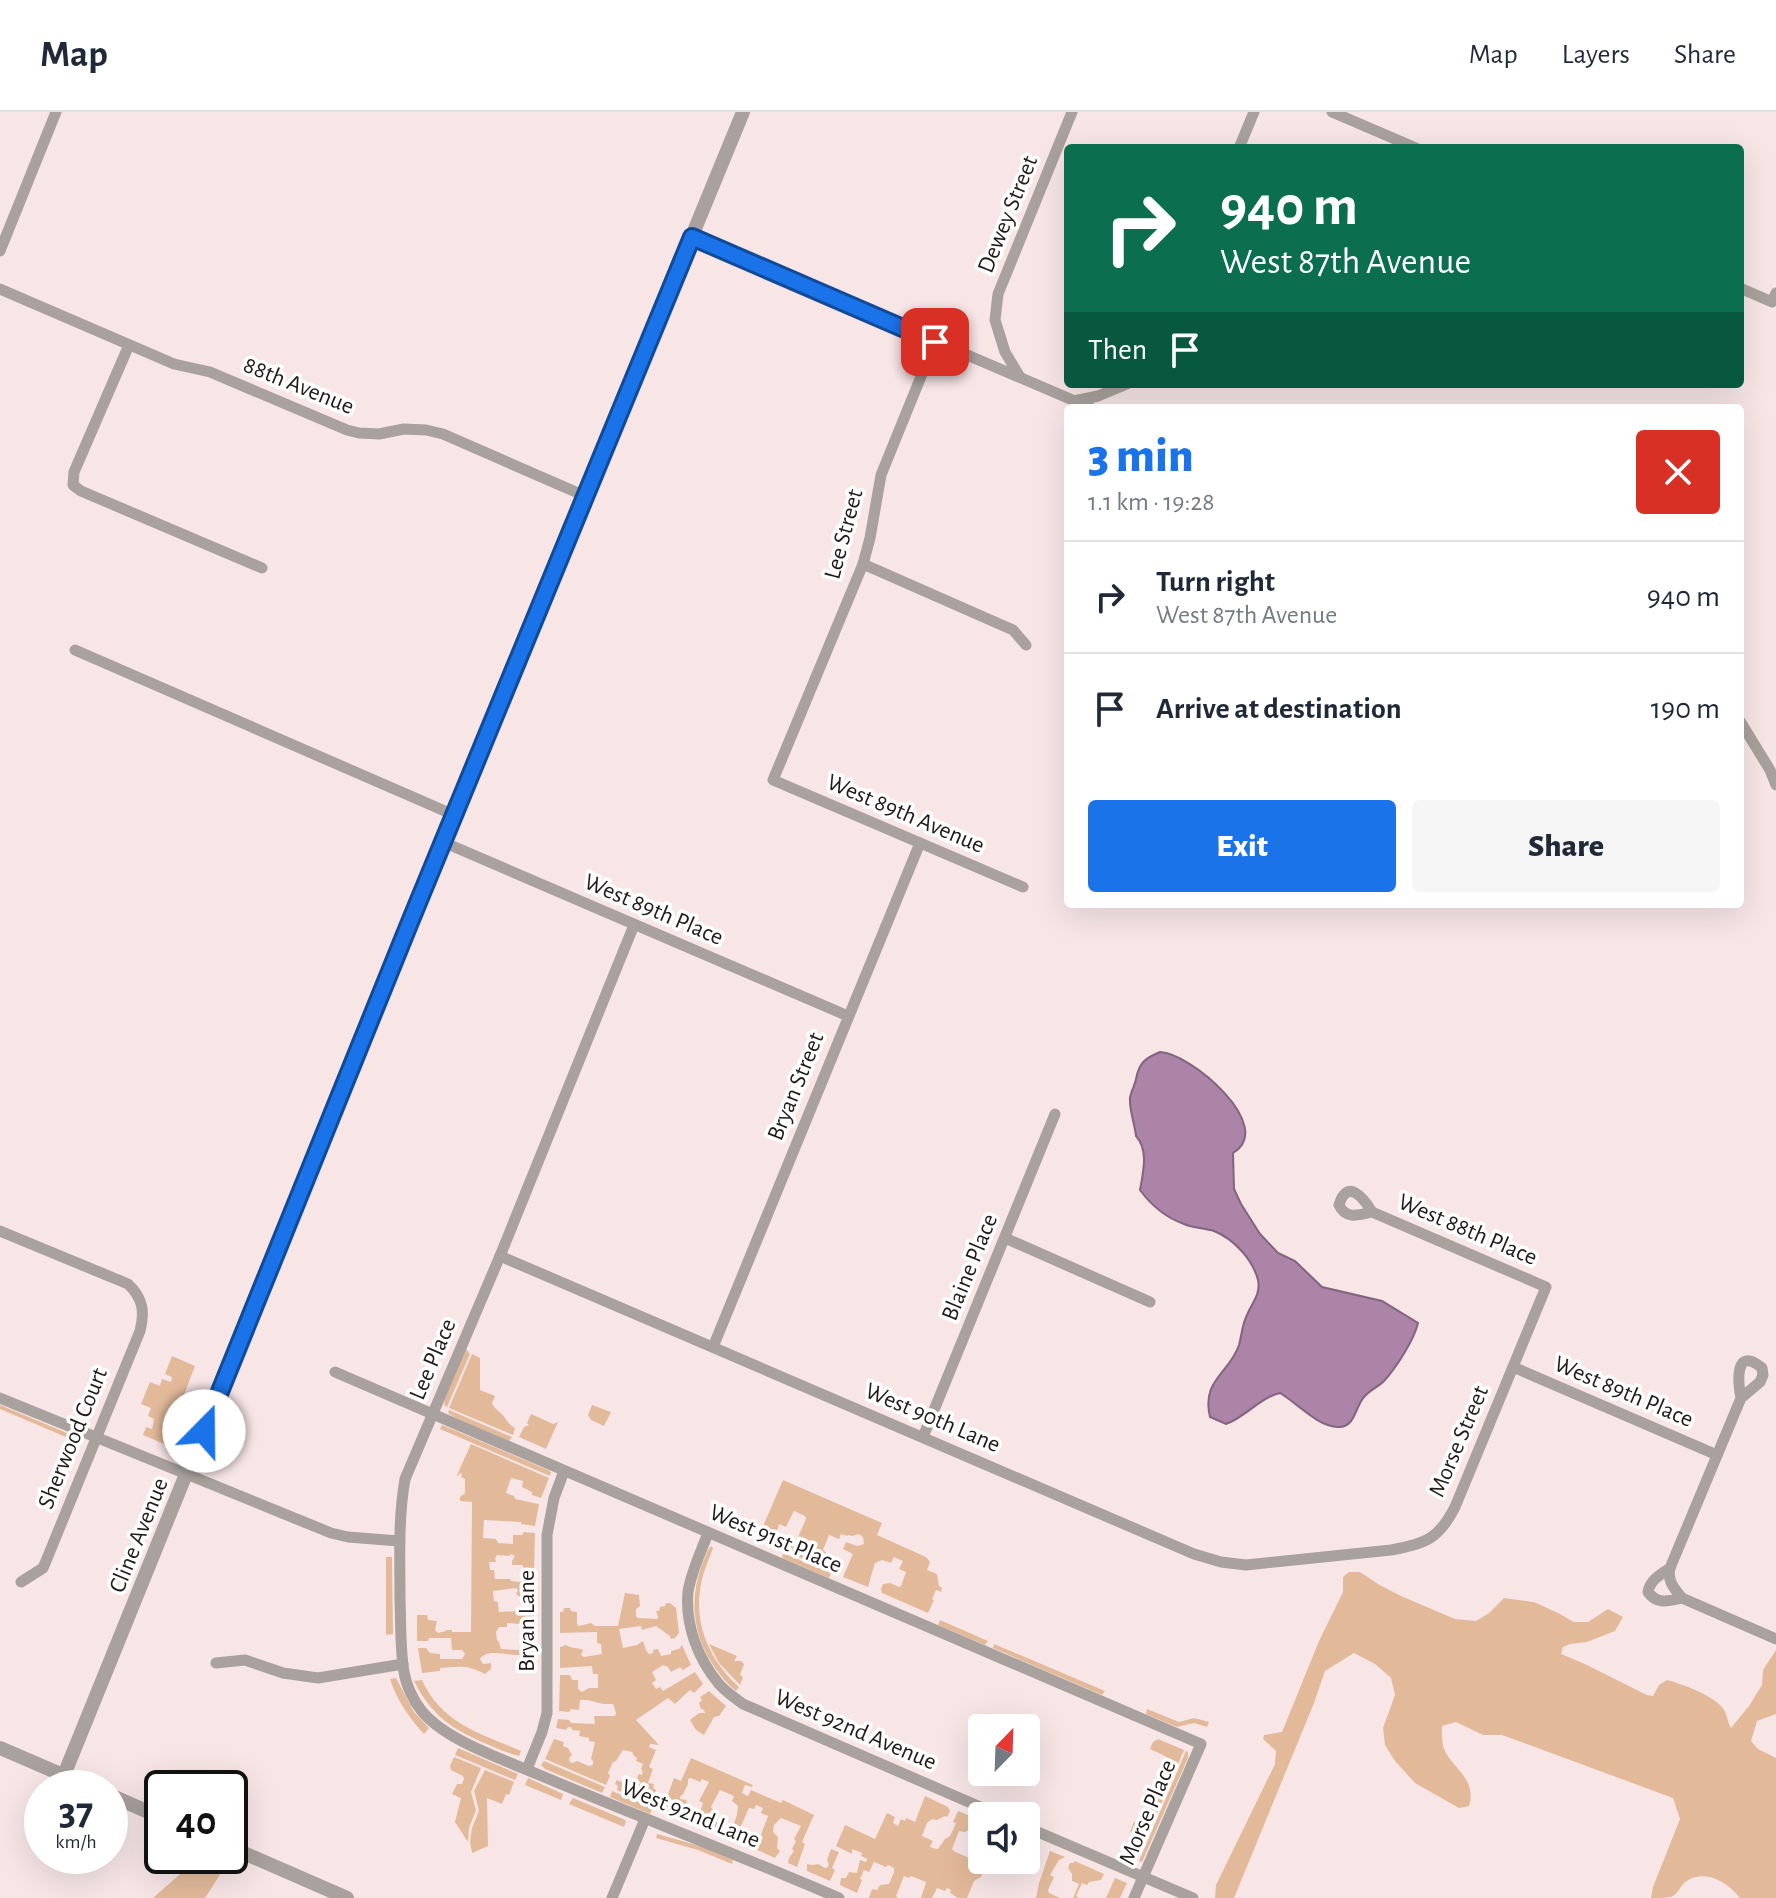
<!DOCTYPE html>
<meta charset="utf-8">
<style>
:root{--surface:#fff;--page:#f6f6f7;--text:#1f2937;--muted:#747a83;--line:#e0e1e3;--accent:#1a73e8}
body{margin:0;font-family:"Alegreya Sans",sans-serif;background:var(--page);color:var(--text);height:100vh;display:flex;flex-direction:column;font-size:30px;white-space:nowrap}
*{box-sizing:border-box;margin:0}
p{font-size:26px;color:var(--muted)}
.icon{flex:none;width:44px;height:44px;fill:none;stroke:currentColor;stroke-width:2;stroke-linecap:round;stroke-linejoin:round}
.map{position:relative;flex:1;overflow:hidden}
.side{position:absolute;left:1064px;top:292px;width:680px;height:504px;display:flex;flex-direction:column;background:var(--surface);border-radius:8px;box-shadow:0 8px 32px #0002}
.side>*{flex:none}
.guide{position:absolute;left:1064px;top:32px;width:680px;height:244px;border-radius:8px;box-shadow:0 8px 32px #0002;background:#0b6e4f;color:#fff;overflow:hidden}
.needle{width:52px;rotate:23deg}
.tools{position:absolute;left:968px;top:1602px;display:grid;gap:16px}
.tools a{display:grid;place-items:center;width:72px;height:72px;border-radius:8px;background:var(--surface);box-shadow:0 8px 32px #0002;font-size:40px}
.speed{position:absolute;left:24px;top:1658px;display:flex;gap:16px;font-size:40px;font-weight:700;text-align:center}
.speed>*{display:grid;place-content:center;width:104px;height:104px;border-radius:50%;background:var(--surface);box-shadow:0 8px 32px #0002;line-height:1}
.speed small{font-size:20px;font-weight:400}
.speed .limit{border:4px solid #111;border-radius:12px;background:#fff;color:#111}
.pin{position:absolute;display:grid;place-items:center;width:68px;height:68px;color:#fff;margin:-34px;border-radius:16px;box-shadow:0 4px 12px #0006}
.me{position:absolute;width:88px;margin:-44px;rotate:22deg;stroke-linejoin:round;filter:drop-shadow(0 0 6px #0008)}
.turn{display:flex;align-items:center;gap:28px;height:168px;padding:0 24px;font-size:36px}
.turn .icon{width:104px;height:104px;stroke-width:2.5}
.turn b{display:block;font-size:56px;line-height:68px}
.then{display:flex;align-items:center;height:76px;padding:0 24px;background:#0003;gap:16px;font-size:30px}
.round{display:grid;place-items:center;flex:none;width:84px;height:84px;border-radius:8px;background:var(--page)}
.summary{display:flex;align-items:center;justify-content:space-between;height:136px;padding:0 24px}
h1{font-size:48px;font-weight:800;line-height:60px;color:var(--accent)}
.primary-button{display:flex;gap:16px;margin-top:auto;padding:16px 24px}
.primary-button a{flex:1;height:92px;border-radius:8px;background:var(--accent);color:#fff;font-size:32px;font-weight:800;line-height:92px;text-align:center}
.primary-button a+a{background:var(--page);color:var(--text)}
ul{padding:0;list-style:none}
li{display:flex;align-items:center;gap:24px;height:112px;padding:0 24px;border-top:2px solid var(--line)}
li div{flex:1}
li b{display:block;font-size:30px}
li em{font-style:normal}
header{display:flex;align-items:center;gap:48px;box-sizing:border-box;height:112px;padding:0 40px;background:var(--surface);border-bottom:2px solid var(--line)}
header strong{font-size:38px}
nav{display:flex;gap:44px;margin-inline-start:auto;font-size:28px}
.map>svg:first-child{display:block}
</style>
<header>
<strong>Map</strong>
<nav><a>Map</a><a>Layers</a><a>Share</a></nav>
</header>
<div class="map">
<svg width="1776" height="1786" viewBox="0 0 1776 1786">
<rect width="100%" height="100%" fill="#f8e6e7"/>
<g fill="#e2ba9a">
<path d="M466,1237L470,1242L447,1295L444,1293L445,1287Z"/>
<path d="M472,1242L480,1246V1278L495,1284L492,1291C495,1297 497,1298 502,1302C507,1308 507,1311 515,1316L513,1323L449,1296Z"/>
<path d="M172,1244L195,1254L180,1293L177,1294L179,1295L164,1332L143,1323L146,1315L152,1317L154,1307L148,1304L151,1296L141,1292L150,1270L160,1274L162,1267L171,1270L172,1265L165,1262Z"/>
<path d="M0,1293L79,1326L81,1328L80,1331L0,1297Z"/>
<path d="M592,1293L611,1300L604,1314L591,1308L588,1303Z"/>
<path d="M449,1298L512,1325L509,1329L456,1306L448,1301Z"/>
<path d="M531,1302L553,1312L558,1310L546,1337L519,1325L524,1315L529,1313L527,1311Z"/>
<path d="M442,1313L548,1358L551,1360L550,1364L440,1317Z"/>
<path d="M471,1332L549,1366L541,1386L532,1383V1380L522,1375L523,1369L511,1366L506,1381L514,1384L515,1387L539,1392L535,1414L521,1412V1410L484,1408L483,1426L496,1427L498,1431L513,1432V1423H522L524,1420L535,1421L534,1458L526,1459L522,1453H512V1449L515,1444L511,1442L509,1444L497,1443L495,1446L496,1450H489L490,1458H494L495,1467H510L511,1469L521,1470L524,1469V1466H534L535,1491H524V1488L516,1482L518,1478L516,1476L493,1479L494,1489L498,1490L499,1500L534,1498V1513L507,1511V1515H499L496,1520L497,1528L499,1530L501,1537L519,1538L522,1535L520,1531L522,1525L528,1523L535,1525V1552H532L531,1556H525L522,1553H517L520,1543C507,1544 488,1536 480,1547L483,1552L491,1551V1557L485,1562C466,1552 459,1555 440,1556V1559L422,1561L418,1536H426L430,1541L440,1542V1547H462L465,1542L462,1538H452L451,1526H429L428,1529H417V1503H427L428,1508L437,1509L435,1518L438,1521L446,1519V1518H452V1520H471L472,1390L460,1389V1385L465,1381V1367L461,1365L462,1362L460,1361L458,1364L457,1363Z"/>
<path d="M783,1368L882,1411L877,1423L926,1445L930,1450L927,1458L937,1462L939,1474L942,1476L941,1480L936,1478L932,1487L934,1488L928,1501L882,1481L881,1477L883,1472L890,1471L899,1475L901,1474L906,1460L899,1457L903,1449L894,1445L891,1451L882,1448L875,1451L868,1475L843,1465L853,1442L843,1437L846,1430L857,1434L864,1432L863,1425L859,1422L852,1424L848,1423L847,1424L841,1422L839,1427L829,1423L823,1438L836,1450L832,1459L784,1439L787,1431L794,1432L803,1436L798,1425L806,1407L805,1404L794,1399L786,1415L779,1412L774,1430L777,1436L757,1428Z"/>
<path d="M711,1434L713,1436C709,1448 703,1460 701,1472C693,1512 710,1549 739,1575L736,1579C706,1553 689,1514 696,1475C698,1462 703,1450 708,1438Z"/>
<path d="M783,1441L831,1461L829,1466L782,1446Z"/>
<path d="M386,1445H392V1447L393,1522L386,1523Z"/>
<path d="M1349,1460H1360L1378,1472L1401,1484L1455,1507L1476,1509L1489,1501L1504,1486L1534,1490L1558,1501L1574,1510H1588L1608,1497L1623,1505L1615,1519L1587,1530L1570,1532L1563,1535L1561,1542L1585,1552L1647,1583L1653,1584L1659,1573L1667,1568C1682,1572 1716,1584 1724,1598C1727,1603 1728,1611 1731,1616L1749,1594L1762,1573L1763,1558L1776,1538V1602L1757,1609L1751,1629L1758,1637L1776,1646V1786H1740C1728,1770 1703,1755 1684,1771C1679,1776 1678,1782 1671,1785C1665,1786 1658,1786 1651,1786L1653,1775L1680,1707L1673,1686L1502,1623H1483L1456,1610L1442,1614C1442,1620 1442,1628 1443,1634C1450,1656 1478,1666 1469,1694L1459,1696L1415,1671L1395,1649L1385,1633L1383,1616L1395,1583L1391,1566L1375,1552L1354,1541L1325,1559L1314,1591L1234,1786H1215L1216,1773L1275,1652L1276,1639L1263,1627L1264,1623L1282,1620L1319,1529L1343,1480V1465Z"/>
<path d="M625,1481L639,1483L640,1494L636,1497V1504L638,1506L657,1507L658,1505L656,1499H659L660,1495L665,1494L666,1491H670L676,1496L679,1521L675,1526L671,1527L670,1524L656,1514L642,1518L641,1514L619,1517L623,1536L637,1533L643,1529L646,1538L649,1542L653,1541V1538L658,1537L661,1544L671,1542V1539L679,1537L682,1533L691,1553L683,1558L680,1555L671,1560L668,1555L663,1553L652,1560L656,1568L652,1571L656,1577L660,1575L663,1579L695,1560L703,1572L694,1581L690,1578L675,1592L668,1586L636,1608L659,1633L650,1632L649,1635L656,1638L649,1655L653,1657L648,1671L654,1672L653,1676L656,1678L655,1682L658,1685L654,1694L617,1678L618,1674L615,1672L617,1668L624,1671L632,1670L637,1674L641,1671L637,1666L639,1662L642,1663L643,1660L641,1657L643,1652L636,1649L637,1646L634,1644L632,1640L623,1638L616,1649L613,1650L608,1661L610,1664L606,1673L545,1647L554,1627L564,1630L563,1634L568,1636L572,1643L569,1646L570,1650L573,1651L577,1649L589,1654L593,1653V1649L591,1647L595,1630L589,1629V1626L579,1624L580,1619L572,1618L571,1615H568L566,1618L556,1616L558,1607L569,1608L571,1611L595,1612L594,1604H615L616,1601L613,1592C610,1592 607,1592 604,1592C596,1591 589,1587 580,1588L579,1598L571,1597L569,1600L559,1599L560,1563H570L572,1568H578V1577L582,1580L589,1576H598V1562H593L592,1554L560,1556V1535L566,1533C572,1537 577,1535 583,1538L581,1543L584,1545L602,1542L601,1532L597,1531V1520L560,1521V1500H563L564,1496H570L571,1499L577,1500V1512L579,1514L591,1511L595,1514H618Z"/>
<path d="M940,1508L988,1529L985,1533L938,1513Z"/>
<path d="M709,1532L737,1544L734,1549H741L744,1552L740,1563L743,1565L740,1573L719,1551Z"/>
<path d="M994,1532L1105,1579L1102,1583L993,1536Z"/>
<path d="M396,1566L414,1600L429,1616L424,1622C409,1606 397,1588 390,1567Z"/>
<path d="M422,1568C442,1612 480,1621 521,1639L519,1644C509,1642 499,1637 489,1633C454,1618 432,1605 414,1569Z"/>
<path d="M709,1579L726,1594L719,1604L714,1605L704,1623L696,1618L690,1608L699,1601H705L704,1598L701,1597L699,1591L702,1588L700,1585Z"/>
<path d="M1147,1597L1179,1610L1194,1606L1209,1610L1207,1615L1194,1611L1177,1615L1146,1602Z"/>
<path d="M1158,1627L1184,1638L1137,1748L1125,1743L1131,1731L1130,1729L1133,1721L1130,1720L1134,1710L1140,1712L1162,1660L1166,1656L1167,1645L1150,1637L1153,1630Z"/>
<path d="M458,1636L518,1662L515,1668L455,1643Z"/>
<path d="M1186,1639L1188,1640V1646L1142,1750L1139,1749Z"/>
<path d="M454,1645L481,1656L471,1680L476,1698L469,1716L468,1730L455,1710L461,1686L452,1682L457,1672H462L464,1667L463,1664L451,1658L450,1654Z"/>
<path d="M691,1646L753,1673L752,1675L745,1673L742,1681L748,1684L751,1678L781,1691L783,1688L814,1703L802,1730L805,1732L797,1755L788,1751L789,1746L794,1739L792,1737L796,1729L794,1727L801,1714L781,1706L774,1713L773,1720L778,1725L777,1736L780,1739L775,1746L746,1733L743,1727L748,1721L759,1727L763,1726L761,1723L768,1704L761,1701L763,1696L756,1693L754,1697L749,1696L735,1728L724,1724L728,1715L733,1714L737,1703L738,1694L732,1689L734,1684L720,1678L711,1695L717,1702L715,1709L721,1712L719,1717L714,1720L695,1711V1705L700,1700L703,1691L699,1689L709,1670L702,1667L700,1670L691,1666L688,1667V1672L683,1682L680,1685V1687L686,1688C689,1694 687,1703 681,1705L660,1696L664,1688H669L667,1685L674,1666L681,1669Z"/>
<path d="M544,1649L605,1675L602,1681L545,1657L541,1653Z"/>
<path d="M485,1658L514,1670L509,1683L506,1682L502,1692L487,1686L488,1734L472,1741L470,1730L472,1716L479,1699L474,1679Z"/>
<path d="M528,1666L563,1682L561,1688L525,1673Z"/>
<path d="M612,1679L653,1696L650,1702L610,1685Z"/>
<path d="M925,1684L948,1695L950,1699L947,1705L945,1704L937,1708L932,1707L927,1711L922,1724L933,1729L930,1734L932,1736L938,1737L945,1727L950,1724L956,1711L953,1710L958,1699L980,1708L976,1717L969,1718L965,1720L959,1719L952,1737L955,1740L972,1747L975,1746L982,1738V1748L984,1749L982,1753L985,1755L981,1765L974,1769L967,1786H958L950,1781L951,1778L947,1776L945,1779L937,1776L932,1786H921L926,1770L911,1764L909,1766L904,1764L896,1784L898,1786H869L872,1777L877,1778L880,1773L889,1772L894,1760V1756L888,1753L886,1755L874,1750L869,1760L864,1758L860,1767L862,1768L857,1781L840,1773L841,1766H846L849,1760L857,1761L860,1748L866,1750L867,1747L861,1744L862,1741L852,1737V1742L836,1734L845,1713L875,1727L887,1701L895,1705L893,1711L898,1714L901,1707L905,1709L906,1706L915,1710Z"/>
<path d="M573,1686L623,1707L626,1709L624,1715L569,1692Z"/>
<path d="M657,1722L700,1734L733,1748L732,1752L698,1738L656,1726Z"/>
<path d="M831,1737L839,1740L832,1756L835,1758L830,1769L807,1759V1752L812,1753L818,1752L825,1756L828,1755L829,1752L827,1748Z"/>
<path d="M1050,1739L1065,1745L1059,1748L1050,1763L1054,1765L1048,1778L1049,1781L1060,1786H1036L1039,1771Z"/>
<path d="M193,1744H227L228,1750L205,1786H153L187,1756Z"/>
<path d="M1075,1749L1104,1762L1101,1768L1089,1770L1087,1773L1082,1771L1076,1784L1079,1786H1073L1079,1772L1072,1769V1762L1068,1756L1070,1751H1073Z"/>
<path d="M1115,1766L1127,1771L1120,1786H1106Z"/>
</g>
<path fill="#ab84a7" stroke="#81647d" stroke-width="2" d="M1160,940C1191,941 1277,1015 1233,1041L1234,1077L1241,1092L1260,1122L1278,1141L1295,1149L1322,1175L1382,1189L1418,1211C1414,1228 1396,1256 1384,1269C1378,1275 1370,1278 1364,1285C1355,1295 1355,1316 1338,1315C1318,1315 1297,1291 1280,1281C1259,1286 1246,1305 1226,1312L1210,1305C1201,1268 1230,1261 1239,1233C1242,1222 1242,1213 1247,1203C1252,1191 1261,1182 1258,1168C1253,1148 1234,1127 1214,1119C1204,1116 1193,1116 1184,1112C1167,1106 1151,1093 1140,1078C1143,1061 1149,1038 1136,1024C1135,1013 1129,997 1130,986C1131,979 1135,973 1136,967C1139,951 1145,946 1160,940Z"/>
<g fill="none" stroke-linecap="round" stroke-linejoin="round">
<g stroke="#a8a19e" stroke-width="11">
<path d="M1332,0L1416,36"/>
<path d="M1239,36L1254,0"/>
<path d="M692,125L1091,296"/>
<path d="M0,139L56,0"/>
<path d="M1740,176L1772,190L1776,181"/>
<path d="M0,177L174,252L210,260L347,318L359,321L379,322L404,317L426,318L443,322L585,384"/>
<path d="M935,230L881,363L870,426L863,452L773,668L1023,775"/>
<path d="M129,233L74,360L73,373L81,379L262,456"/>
<path d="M1020,265L1005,240L995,208L998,182L1072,0"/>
<path d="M1074,289L1098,284L1127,272"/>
<path d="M863,452L1013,518L1026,533"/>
<path d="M75,538L454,703"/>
<path d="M1740,609L1770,658L1776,673"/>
<path d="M443,730L848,904"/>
<path d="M634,813L500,1144L405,1367C398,1407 400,1447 400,1488C401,1512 400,1536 404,1560C406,1573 413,1588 421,1598C444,1628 503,1647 537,1662C637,1704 739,1743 839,1786"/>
<path d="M0,1119L128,1172C143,1186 145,1200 140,1219L46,1449L43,1456L21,1470"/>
<path d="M1005,1126L1150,1190"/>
<path d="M500,1144L1194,1442L1221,1450L1246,1453L1391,1438C1425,1432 1439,1427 1455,1395L1546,1175L1372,1100C1363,1085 1347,1066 1339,1093C1346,1108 1359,1103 1372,1100"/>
<path d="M713,1235L920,731"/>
<path d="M1513,1255L1717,1343"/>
<path d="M335,1260L1201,1632L1134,1786"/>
<path d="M0,1286L331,1421L348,1425L399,1429"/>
<path d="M1741,1286C1738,1271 1734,1233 1762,1256L1763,1263L1760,1270L1741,1286L1670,1456C1667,1469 1674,1476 1682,1486L1776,1527"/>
<path d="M923,1325L1055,1002"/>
<path d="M708,1421C701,1440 691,1460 688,1480C685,1513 698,1547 719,1572C726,1580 735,1586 743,1592L1001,1704"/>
<path d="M1670,1456C1661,1462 1650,1468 1648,1480C1657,1493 1669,1489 1682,1486"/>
<path d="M216,1551L245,1548L283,1561L318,1566L403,1552"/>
<path d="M527,1657L542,1620L547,1601V1423L554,1386L564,1359"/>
<path d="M1026,1715L1193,1786"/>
<path d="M612,1786L645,1707"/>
</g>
<g stroke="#a8a19e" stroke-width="14">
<path d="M0,1636L93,1676"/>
<path d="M64,1663L410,810L743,0"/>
<path d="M110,1683L162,1706"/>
<path d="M230,1735L347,1786"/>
</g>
</g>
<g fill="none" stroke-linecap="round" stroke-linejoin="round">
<g stroke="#114b97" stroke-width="20">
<path id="route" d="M204,1319L410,810L692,125L935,230"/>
</g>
<use href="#route" stroke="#1a73e8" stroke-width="14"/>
</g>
<g text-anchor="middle" stroke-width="7" stroke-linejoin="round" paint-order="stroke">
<g font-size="24" fill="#201a1a" stroke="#fff">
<text transform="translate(1007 102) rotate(-68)" y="8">Dewey Street</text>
<text transform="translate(299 273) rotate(22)" y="8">88th Avenue</text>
<text transform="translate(843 422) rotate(-75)" y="8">Lee Street</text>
<text transform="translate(906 701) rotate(23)" y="8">West 89th Avenue</text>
<text transform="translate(654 797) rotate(23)" y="8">West 89th Place</text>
<text transform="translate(795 974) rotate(-68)" y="8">Bryan Street</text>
<text transform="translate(1468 1117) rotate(23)" y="8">West 88th Place</text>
<text transform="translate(969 1155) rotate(-68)" y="8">Blaine Place</text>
<text transform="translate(432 1247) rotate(-67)" y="8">Lee Place</text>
<text transform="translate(1624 1279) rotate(23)" y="8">West 89th Place</text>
<text transform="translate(933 1305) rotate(23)" y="8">West 90th Lane</text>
<text transform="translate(72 1326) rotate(-68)" y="8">Sherwood Court</text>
<text transform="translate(1458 1329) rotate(-67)" y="8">Morse Street</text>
<text transform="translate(138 1423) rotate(-68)" y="8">Cline Avenue</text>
<text transform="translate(776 1426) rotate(23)" y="8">West 91st Place</text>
<text transform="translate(526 1509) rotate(-90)" y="8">Bryan Lane</text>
<text transform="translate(856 1617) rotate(23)" y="8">West 92nd Avenue</text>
<text transform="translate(1147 1700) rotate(-67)" y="8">Morse Place</text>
<text transform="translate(691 1701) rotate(22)" y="8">West 92nd Lane</text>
</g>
</g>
</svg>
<div class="tools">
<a><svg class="needle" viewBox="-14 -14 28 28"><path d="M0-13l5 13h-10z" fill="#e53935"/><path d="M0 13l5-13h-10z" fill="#747a83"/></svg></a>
<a><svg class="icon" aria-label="sound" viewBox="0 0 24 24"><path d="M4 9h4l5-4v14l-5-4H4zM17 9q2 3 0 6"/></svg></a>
</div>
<div class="speed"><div>37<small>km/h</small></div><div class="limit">40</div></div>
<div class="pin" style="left:935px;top:230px;background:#d93025"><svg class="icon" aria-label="arrive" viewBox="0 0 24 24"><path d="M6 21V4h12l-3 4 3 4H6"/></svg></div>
<svg class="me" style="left:204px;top:1319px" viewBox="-20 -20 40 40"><circle r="19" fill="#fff"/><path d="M0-13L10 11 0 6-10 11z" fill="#1a73e8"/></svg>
<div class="guide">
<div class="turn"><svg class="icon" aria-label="right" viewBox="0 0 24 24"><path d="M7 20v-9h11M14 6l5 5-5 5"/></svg><div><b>940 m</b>West 87th Avenue</div></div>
<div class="then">Then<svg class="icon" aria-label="arrive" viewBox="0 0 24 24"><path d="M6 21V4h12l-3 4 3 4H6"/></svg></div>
</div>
<section class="side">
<div class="summary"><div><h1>3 min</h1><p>1.1 km · 19:28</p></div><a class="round" style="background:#d93025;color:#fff"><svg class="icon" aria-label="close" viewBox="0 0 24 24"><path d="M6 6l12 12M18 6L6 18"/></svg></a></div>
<ul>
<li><svg class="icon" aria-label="right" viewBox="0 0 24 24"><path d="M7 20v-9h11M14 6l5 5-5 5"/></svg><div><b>Turn right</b><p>West 87th Avenue</p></div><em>940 m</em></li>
<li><svg class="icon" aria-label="arrive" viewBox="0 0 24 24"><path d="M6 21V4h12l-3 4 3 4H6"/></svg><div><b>Arrive at destination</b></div><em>190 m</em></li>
</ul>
<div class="primary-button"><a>Exit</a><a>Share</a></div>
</section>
</div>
